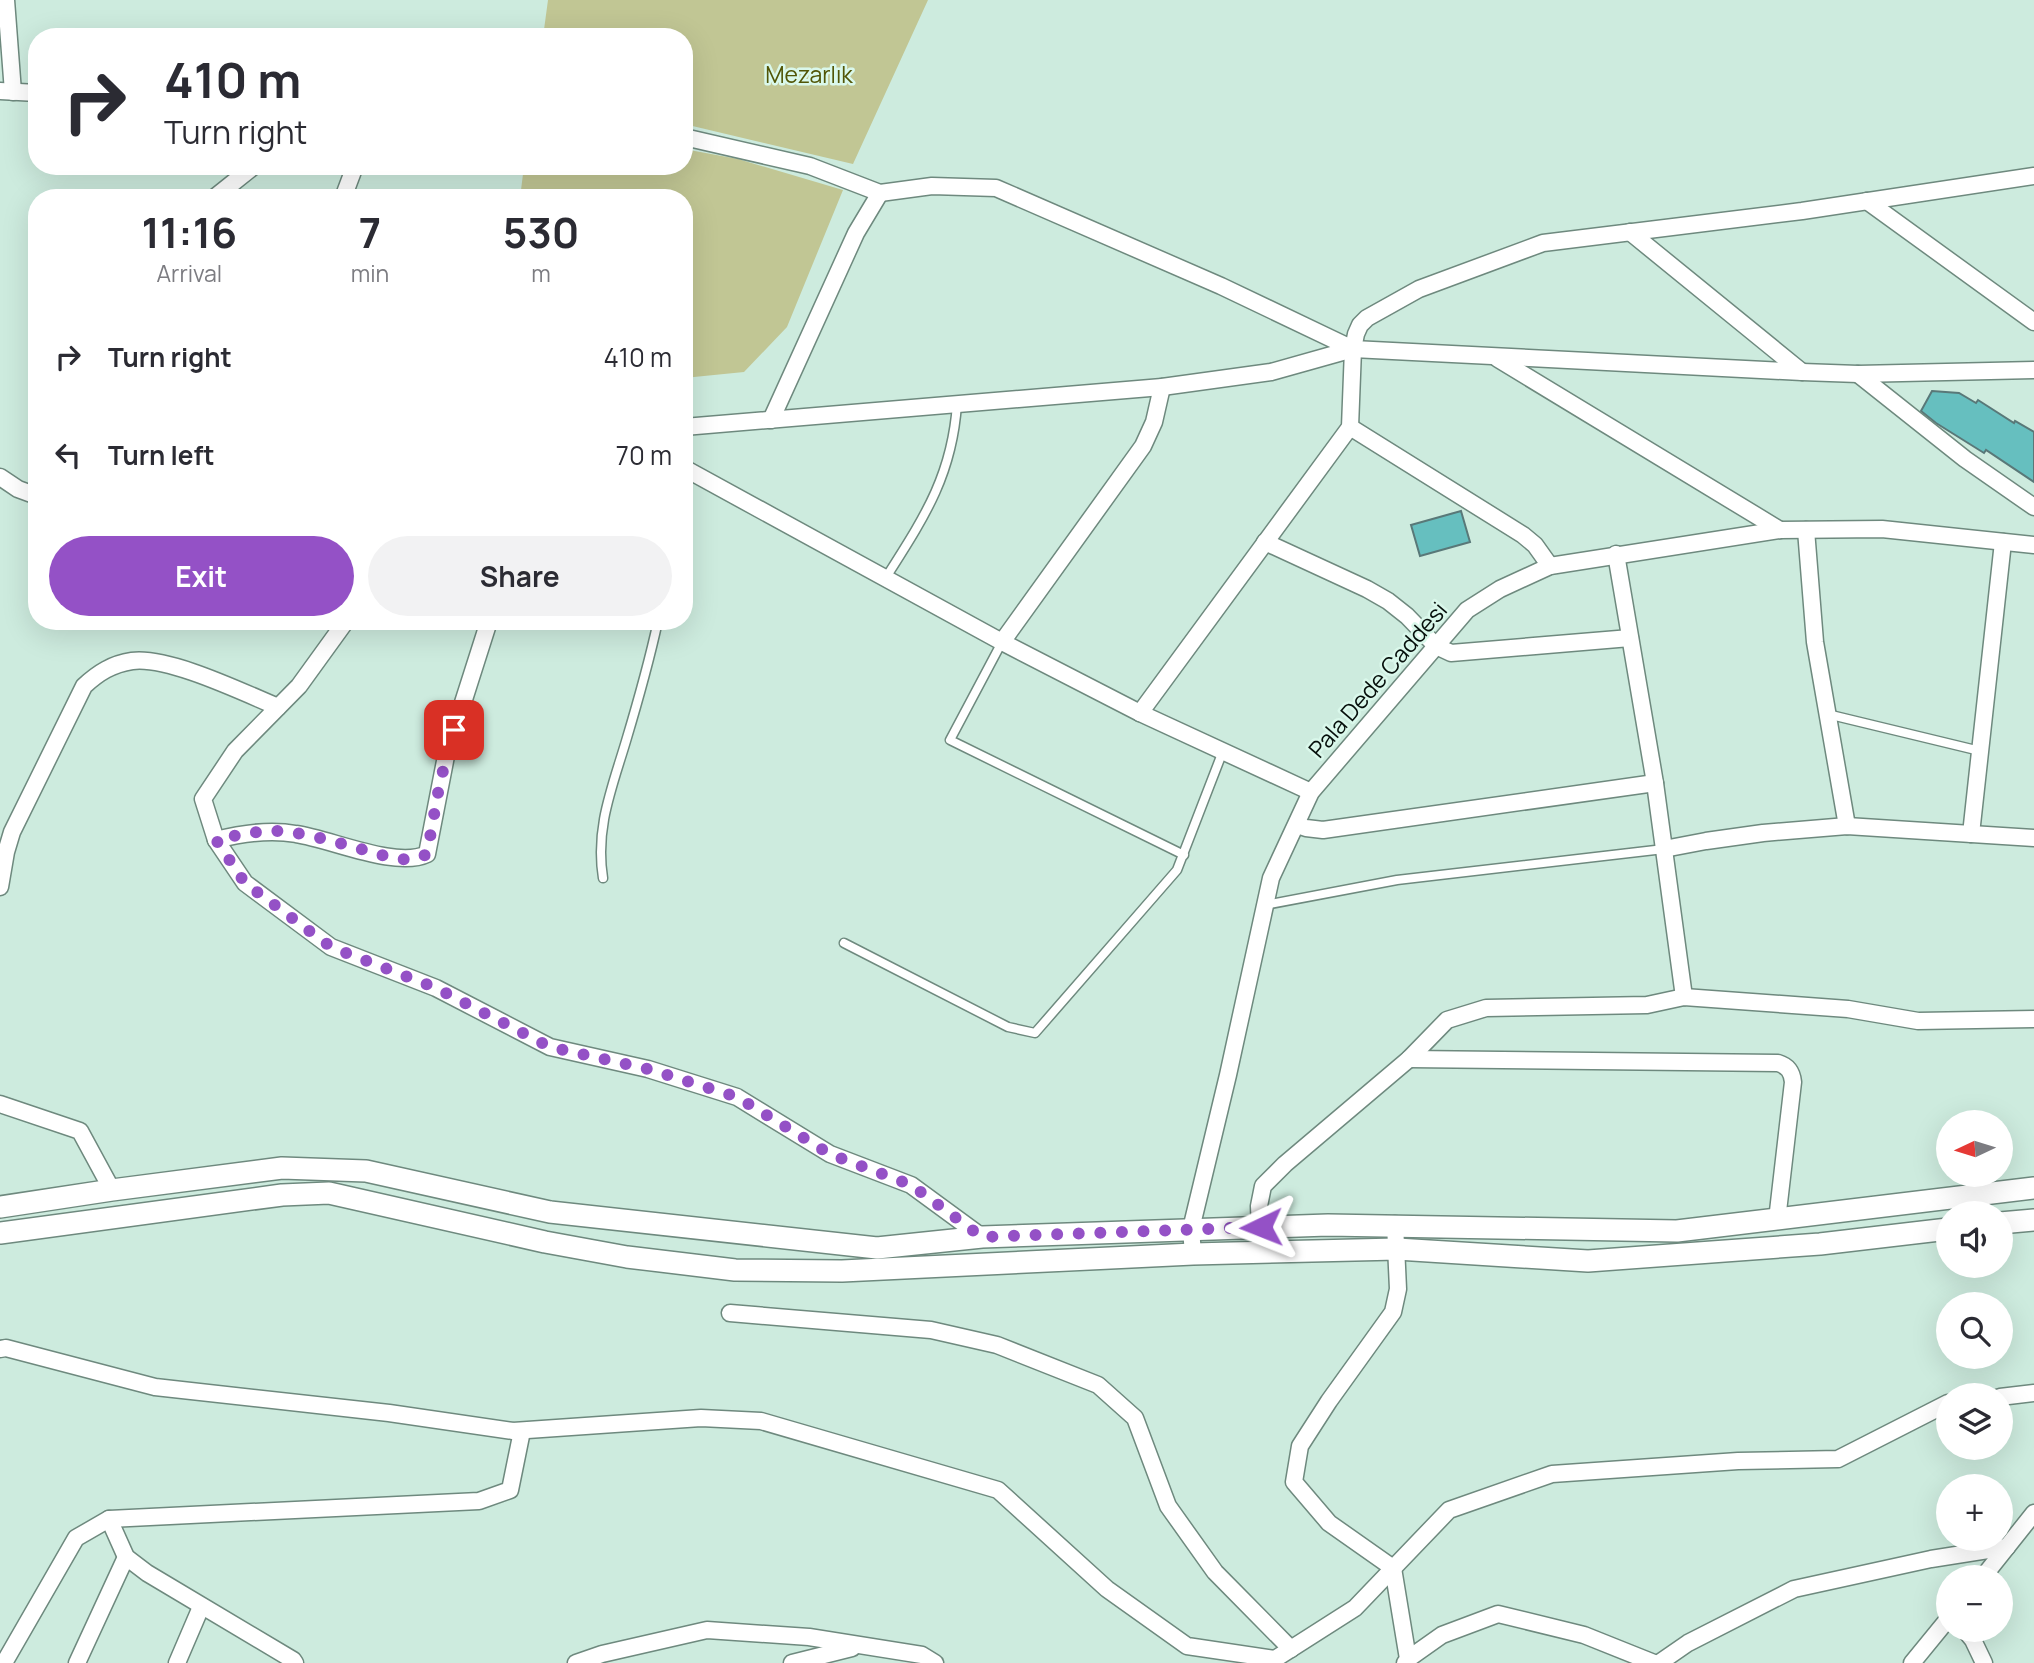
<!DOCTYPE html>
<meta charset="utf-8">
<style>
:root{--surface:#fff;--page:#f2f2f3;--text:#2b2b33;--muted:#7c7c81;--accent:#9451c6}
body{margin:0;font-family:Manrope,sans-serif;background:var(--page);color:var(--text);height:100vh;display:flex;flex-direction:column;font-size:26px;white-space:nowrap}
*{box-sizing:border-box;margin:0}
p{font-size:23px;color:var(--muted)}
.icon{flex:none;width:38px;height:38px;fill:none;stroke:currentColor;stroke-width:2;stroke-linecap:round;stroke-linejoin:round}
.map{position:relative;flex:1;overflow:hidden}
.details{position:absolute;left:28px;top:189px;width:665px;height:441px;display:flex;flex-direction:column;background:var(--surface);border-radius:28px;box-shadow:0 7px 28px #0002}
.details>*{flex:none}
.banner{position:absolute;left:28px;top:28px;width:665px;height:147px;border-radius:28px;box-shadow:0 7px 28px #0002;background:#fff;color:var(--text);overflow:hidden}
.needle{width:46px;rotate:266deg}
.fabs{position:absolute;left:1936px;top:1110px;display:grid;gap:14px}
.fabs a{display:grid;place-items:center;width:77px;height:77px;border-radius:50%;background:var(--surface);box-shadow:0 7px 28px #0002;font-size:35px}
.pin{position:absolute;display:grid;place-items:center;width:60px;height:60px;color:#fff;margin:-30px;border-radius:14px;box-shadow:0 4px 10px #0006}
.me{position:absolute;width:77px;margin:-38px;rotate:268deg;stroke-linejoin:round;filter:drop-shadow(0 0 5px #0008)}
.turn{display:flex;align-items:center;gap:24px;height:147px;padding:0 21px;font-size:32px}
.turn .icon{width:91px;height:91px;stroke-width:2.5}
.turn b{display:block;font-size:49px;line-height:60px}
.eta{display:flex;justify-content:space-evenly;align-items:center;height:119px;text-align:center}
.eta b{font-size:42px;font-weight:700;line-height:49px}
.button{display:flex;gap:14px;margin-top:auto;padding:14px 21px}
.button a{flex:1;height:80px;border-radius:42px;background:var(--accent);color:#fff;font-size:28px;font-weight:700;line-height:80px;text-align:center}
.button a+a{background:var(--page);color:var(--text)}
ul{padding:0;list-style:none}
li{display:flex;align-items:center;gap:21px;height:98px;padding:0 21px}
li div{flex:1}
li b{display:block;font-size:26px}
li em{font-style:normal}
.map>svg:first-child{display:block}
</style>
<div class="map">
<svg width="2034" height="1663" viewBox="0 0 2034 1663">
<rect width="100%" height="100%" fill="#cdebde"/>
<g fill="#c1c694">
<path d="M548,0H928L853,164L684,124V37H543Z"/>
<path d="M684,149L738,159L843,190L787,327L744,372L684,378V198H520L524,166H684Z"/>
</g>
<g fill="#66bfbf" stroke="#597878" stroke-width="2">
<path d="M1932,391L1959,393L1976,403L1978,400L2014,423L2015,421L2034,432V482L1986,450L1984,453L1936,423L1921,411Z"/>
<path d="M1461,511L1470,542L1420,556L1411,525Z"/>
</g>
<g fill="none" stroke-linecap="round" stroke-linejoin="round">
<g stroke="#6e897e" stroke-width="11">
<g id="service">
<path d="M684,492L689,470"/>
<path d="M885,579C923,519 952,477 957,404"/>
<path d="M1002,642L950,740L1184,855"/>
<path d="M1827,714L1980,751"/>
<path d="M603,878C595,828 612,788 626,741C638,701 649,662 658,621"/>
<path d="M1265,905L1397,880L1664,849"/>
<path d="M844,943L1008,1027L1035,1033L1177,870L1223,751"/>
</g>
</g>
<g stroke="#6e897e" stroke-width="19">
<g id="minor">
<path d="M6,0L13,92"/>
<path d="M0,91L37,93"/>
<path d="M684,137L810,166L880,193L932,186L996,188L1221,286L1353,349L1802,372L1858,374L2034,370"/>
<path d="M214,198L254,166"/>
<path d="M343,198L355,166"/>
<path d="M1867,201L2034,322"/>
<path d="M1630,232L1802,372"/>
<path d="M1498,359L1780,530"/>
<path d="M1858,374L1965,459L2034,507"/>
<path d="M771,420L856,233L880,193"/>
<path d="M684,427L1162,387L1271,372L1353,349"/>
<path d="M1350,427L1523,535L1535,545L1550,566"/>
<path d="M684,468L1002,642L1140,713L1311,792"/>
<path d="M0,477L18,489L37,496"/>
<path d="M1806,530L1815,642L1847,826"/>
<path d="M1265,542L1367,589L1388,601L1407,616L1436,646L1451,653L1630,638"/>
<path d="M1616,554L1655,783L1684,997"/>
<path d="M346,621L299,686L235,751L203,799L216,840L245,883L331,947L436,988L550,1047L648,1069L737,1097L830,1154L911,1185L982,1237"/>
<path d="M1002,642L1143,446L1154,422L1162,387"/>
<path d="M1140,713L1350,427L1353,349L1356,334L1360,325L1367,318L1419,289L1543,243L1802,211L2034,176"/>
<path d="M1297,825L1306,828L1323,830L1655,783"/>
<path d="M1971,834L2003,542"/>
<path d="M216,840C243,833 269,829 296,834C331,839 396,869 427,854L446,756L489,621"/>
<path d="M1664,849L1706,841L1763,833L1847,826L2034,838"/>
<path d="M0,887L6,852L12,832L84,686C98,673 112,664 132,661C168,656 242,692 278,707"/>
<path d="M1409,1059L1778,1063C1788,1066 1792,1072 1793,1082L1777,1220"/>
<path d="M0,1104L80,1131L112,1190"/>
<path d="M1395,1224L1398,1289L1393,1312L1329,1401L1300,1446L1294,1482L1329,1523L1393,1568L1408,1659L1405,1663"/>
<path d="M1261,1252L1259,1206L1263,1186L1285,1164L1409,1059L1447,1020L1486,1008L1647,1005L1684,997L1848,1009L1918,1021L2034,1019"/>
<path d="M1193,1254L1191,1229L1228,1075L1271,878L1311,792L1467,610L1500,589L1550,566L1780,530L1882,529L2034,545"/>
<path d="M730,1313L931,1330L997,1345L1098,1385L1135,1418L1168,1506L1215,1572L1291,1649"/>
<path d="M0,1349L6,1348L155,1387L389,1413L513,1431L701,1418L761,1421L998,1490L1107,1589L1187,1646L1275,1659L1355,1608L1449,1510L1552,1474L1738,1461L1838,1459L1948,1403"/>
<path d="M2000,1397L2034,1393"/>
<path d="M109,1519L126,1557L147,1573L293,1660L295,1663"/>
<path d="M1983,1577L2034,1513"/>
<path d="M1964,1629L1973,1640L1984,1663"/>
<path d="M1408,1659L1442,1635L1498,1614L1584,1635L1654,1663"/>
<path d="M4,1663L76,1538L109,1519L479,1501L510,1490L522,1431"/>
<path d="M77,1663L126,1557"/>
<path d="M177,1663L201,1607"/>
<path d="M576,1663L602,1654L707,1630L809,1637L922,1655L935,1663"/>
<path d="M792,1663L852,1648"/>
<path d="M1659,1663L1688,1643L1794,1589L1931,1559L2007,1547"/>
<path d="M1912,1663L1948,1619"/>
</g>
</g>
<g stroke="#6e897e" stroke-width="24">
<g id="tertiary">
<path d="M0,1207L112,1190L282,1168L366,1171L550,1212L877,1248L982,1237L1328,1225L1677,1231L2034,1188"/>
<path d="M2000,1223L2034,1220"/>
<path d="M0,1233L282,1195L329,1193L545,1242L627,1257L735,1270L842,1271L1193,1254L1397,1249L1588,1261L1820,1244L1948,1229"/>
</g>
</g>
<use href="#service" stroke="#fff" stroke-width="8"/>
<use href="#minor" stroke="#fff" stroke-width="16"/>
<use href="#tertiary" stroke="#fff" stroke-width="21"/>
</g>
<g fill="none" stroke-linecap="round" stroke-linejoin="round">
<path stroke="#9451c6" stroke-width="12" stroke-dasharray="0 21.6" d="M454,730L440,782L427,854C417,859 408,860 397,859C360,850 311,832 275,831C255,831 236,835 216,840L245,883L331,947L436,988L550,1047L648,1069L737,1097L830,1154L911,1185L982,1237L1261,1227"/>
</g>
<g text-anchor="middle" stroke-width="5" stroke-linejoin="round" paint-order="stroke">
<g font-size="23" fill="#515506" stroke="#daf8eb">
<text x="809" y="83">Mezarlık</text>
</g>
<g font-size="23" fill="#060f0b" stroke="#daf8eb">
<text transform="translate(1378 680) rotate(-49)" y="8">Pala Dede Caddesi</text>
</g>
</g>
</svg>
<div class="fabs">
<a><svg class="needle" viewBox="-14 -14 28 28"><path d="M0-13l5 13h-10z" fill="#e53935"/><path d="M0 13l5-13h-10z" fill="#7c7c81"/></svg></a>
<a><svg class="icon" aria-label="sound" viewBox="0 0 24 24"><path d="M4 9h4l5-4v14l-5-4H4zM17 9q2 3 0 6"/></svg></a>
<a><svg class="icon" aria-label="search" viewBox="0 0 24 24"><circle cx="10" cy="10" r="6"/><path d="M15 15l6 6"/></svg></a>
<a><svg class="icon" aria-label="layers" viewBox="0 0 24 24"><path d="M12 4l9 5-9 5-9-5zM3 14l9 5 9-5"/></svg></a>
<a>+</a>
<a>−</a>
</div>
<div class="pin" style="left:454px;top:730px;background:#d93025"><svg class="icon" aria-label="arrive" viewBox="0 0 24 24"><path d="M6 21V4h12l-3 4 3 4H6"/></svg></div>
<svg class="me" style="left:1261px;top:1227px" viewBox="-20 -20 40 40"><path d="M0-17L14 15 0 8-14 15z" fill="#9451c6" stroke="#fff" stroke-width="4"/></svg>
<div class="banner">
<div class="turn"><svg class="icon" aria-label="right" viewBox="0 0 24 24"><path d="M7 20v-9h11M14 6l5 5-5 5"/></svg><div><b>410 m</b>Turn right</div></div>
</div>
<section class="details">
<div class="eta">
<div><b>11:16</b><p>Arrival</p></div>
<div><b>7</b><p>min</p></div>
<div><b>530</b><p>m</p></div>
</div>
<ul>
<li><svg class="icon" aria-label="right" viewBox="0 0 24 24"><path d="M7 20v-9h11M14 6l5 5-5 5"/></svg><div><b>Turn right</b></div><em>410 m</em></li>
<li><svg class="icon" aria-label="left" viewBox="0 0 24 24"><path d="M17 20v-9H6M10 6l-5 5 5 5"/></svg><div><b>Turn left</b></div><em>70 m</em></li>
</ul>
<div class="button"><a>Exit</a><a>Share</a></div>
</section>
</div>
